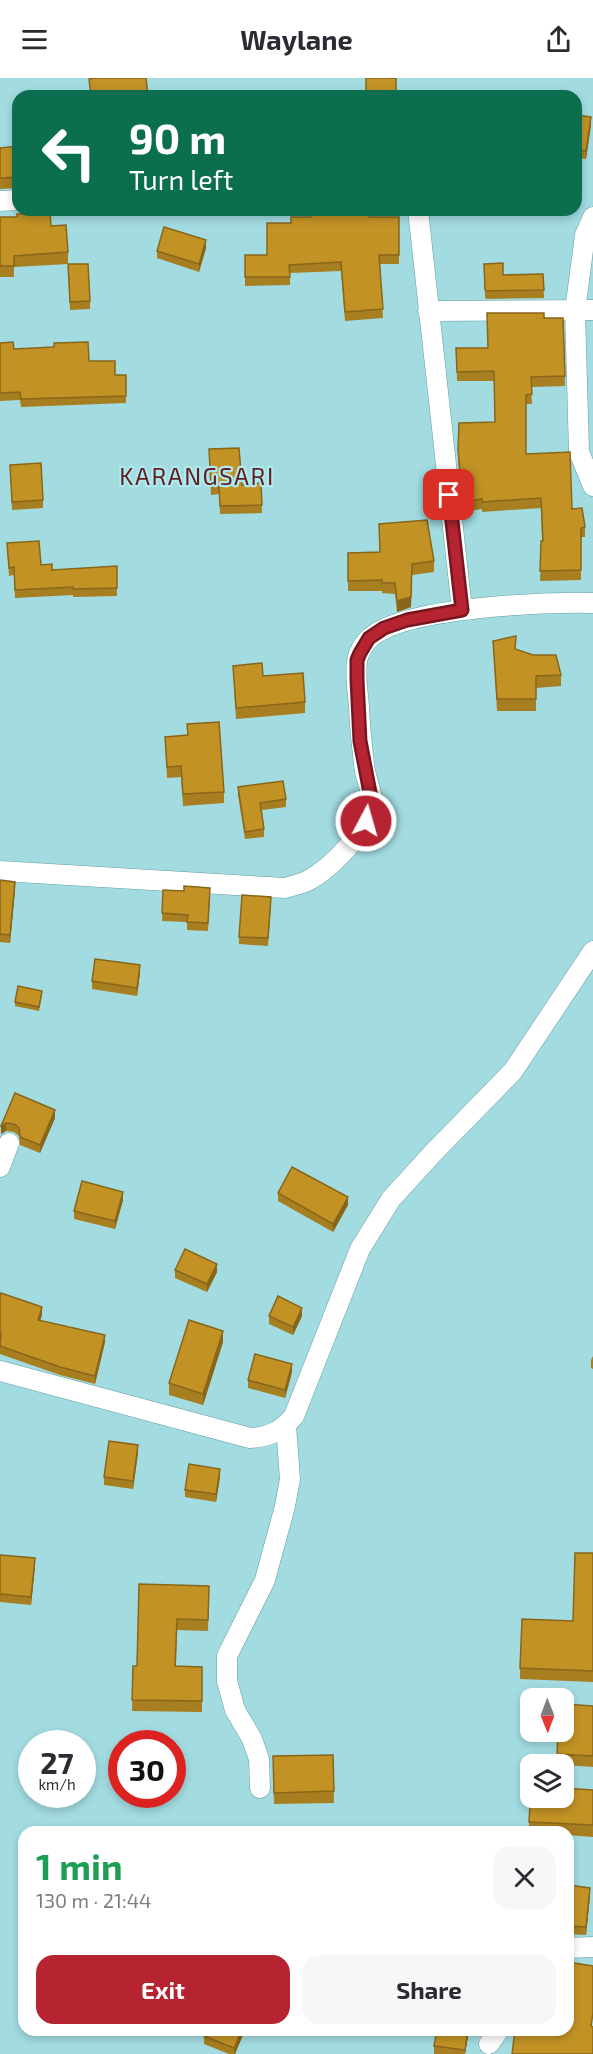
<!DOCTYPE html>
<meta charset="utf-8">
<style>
:root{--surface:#fff;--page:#f7f7f7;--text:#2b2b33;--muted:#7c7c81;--accent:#b52430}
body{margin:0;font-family:"Exo 2",sans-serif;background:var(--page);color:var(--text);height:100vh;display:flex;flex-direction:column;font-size:22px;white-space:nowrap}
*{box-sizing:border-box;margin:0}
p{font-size:20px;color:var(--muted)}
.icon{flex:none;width:33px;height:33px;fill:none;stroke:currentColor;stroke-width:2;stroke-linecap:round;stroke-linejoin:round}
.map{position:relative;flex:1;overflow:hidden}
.side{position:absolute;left:18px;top:1748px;width:556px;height:210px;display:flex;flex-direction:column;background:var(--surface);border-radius:18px;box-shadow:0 3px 9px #0003}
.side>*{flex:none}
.banner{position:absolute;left:12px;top:12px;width:570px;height:126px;border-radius:18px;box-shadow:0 3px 9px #0003;background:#0b6e4f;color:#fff;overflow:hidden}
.needle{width:39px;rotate:179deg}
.tools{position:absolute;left:520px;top:1610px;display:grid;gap:12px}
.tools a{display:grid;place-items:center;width:54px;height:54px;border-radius:12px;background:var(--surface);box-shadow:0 3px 9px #0003;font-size:30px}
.speed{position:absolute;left:18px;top:1652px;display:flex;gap:12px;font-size:30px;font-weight:700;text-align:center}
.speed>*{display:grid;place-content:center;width:78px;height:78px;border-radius:50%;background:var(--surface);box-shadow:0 3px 9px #0003;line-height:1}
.speed small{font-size:15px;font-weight:400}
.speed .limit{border:9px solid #d22;background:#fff;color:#111}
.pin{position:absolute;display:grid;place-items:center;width:51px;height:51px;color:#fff;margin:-26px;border-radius:12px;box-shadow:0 3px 9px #0006}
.me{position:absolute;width:66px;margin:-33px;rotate:6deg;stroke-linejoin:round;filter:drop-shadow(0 0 4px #0008)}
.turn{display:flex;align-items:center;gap:21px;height:126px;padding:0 18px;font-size:27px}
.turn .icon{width:78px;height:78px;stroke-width:2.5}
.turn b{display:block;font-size:42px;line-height:51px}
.round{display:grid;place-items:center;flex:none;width:63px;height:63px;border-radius:18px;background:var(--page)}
.head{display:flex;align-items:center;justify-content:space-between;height:102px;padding:0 18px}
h1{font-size:36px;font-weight:700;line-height:45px;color:#1e9e55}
.primary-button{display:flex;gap:12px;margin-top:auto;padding:12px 18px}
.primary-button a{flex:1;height:69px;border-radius:18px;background:var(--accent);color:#fff;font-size:24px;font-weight:700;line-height:69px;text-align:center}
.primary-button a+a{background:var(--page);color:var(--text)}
header{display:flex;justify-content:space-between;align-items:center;height:78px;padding:0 18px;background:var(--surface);font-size:27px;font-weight:700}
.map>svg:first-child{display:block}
</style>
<header><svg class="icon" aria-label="menu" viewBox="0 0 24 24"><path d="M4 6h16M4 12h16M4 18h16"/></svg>Waylane<svg class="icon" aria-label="share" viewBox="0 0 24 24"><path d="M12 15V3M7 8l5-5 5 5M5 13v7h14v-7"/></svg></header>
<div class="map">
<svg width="593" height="1976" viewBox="0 0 593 1976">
<rect width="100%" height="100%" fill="#a2dce1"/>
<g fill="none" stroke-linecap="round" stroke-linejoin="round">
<g stroke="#659da2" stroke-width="21">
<g id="street">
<path d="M0,123L18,122"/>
<path d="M418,132L462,532"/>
<path d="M593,139L585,157L575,233L579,374L593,408"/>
<path d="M428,233L593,232"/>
<path d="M0,793L285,810C292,808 300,806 307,803C329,792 371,751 372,724C372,714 367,703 365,693C362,671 360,651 359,629C358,614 355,599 357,584C358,575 364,565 370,560C403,529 546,524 593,525"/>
<path d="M0,1089L9,1065"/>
<path d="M0,1293L250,1360C270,1359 281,1353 294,1338L360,1171L391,1121L433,1075L513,993L593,873"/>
<path d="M260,1710L259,1681L252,1661L235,1632L227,1603V1578L265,1502L285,1428L290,1401L286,1348"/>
<path d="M568,1870L593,1869"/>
<path d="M489,1966L499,1952"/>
</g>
</g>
<use href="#street" stroke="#fff" stroke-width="20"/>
</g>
<g fill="#a77e20">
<path d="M576,37L591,47L586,81L576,80Z"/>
<path d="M18,68V110L0,111V70Z"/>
<path d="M310,132H369V139H399V186H379L383,240L345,243L341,193L290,195V207L245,208V177H267L291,145L311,139Z"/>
<path d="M0,139L51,148L68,174V186L14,189V199H0Z"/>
<path d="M206,170L199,194L157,180V173Z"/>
<path d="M484,186L503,197L543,196L544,220L486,221L485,219Z"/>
<path d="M68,194L90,223V231L70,232Z"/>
<path d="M544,240H563L565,308L531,309L532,326H526V376L572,431L585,449V459H581V502L540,503L542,463L541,430L482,434V431L463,434L458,381V372L495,344L494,303H457L456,270H488Z"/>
<path d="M0,265L14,271L89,283L115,297H126V325L21,329L20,322L0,323Z"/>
<path d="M209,371L242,407L261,405L262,435L220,436L219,416L211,417Z"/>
<path d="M10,387L43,422V430L12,432Z"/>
<path d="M379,446L434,483V494L412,497L411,529L397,534L395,516L382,515V513H348V475L380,474Z"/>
<path d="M7,465L41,487L52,492L117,488V518L73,519V517L15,520L14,497L9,498Z"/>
<path d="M493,563L516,571L561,597V608L536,610V633H497Z"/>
<path d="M233,588L263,598L305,624V635L236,641Z"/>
<path d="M187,646L224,714V725L183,728L181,699L167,700L165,659L187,658Z"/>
<path d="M238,709L286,721V729L262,732L264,751V759L245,761L238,717Z"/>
<path d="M0,802L15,812L10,865L0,864Z"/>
<path d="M163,812L184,813L210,818L208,853L187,852V844L162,843Z"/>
<path d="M271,827L268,868L239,866V859Z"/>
<path d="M140,895L137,918L92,911V903Z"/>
<path d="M42,917L39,933L15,928V924Z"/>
<path d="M15,1015L55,1040L40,1075L20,1067L19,1058L14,1054L6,1053L1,1056Z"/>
<path d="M278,1115L348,1127L333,1154L278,1123Z"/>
<path d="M123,1122L115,1151L74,1141V1133Z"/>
<path d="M175,1192L217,1194L207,1214L175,1200Z"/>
<path d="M0,1218L42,1237L40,1242L105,1264L95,1306L60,1297L0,1276Z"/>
<path d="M269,1238H302L293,1257L269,1246Z"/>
<path d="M223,1264L203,1327L169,1317V1305Z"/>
<path d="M593,1278V1291L591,1290V1282Z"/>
<path d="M292,1294L285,1320L248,1310V1302Z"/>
<path d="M138,1375L133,1411L104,1407V1399Z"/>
<path d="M220,1399L216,1424L185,1419V1412Z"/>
<path d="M593,1475V1604L520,1601V1590L573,1543Z"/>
<path d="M0,1477L35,1488L31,1527L0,1524Z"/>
<path d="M139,1506L209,1508L208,1553L177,1552L176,1588L202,1589V1634L132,1633L133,1588H137Z"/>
<path d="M593,1628V1689L564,1687V1686H557V1676Z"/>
<path d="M333,1677L334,1725L274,1726L273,1678Z"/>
<path d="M593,1712V1759L568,1757V1754H529V1744Z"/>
<path d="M568,1807L590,1818L586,1857L568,1856Z"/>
<path d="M207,1952H245L235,1976H229L204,1966V1958Z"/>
<path d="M469,1952L465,1976H434V1968Z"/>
</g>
<g fill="#88661a">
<path d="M591,39V47L586,81V73Z"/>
<path d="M206,162V170L199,194V186Z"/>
<path d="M412,486L411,529L397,534V523Z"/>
<path d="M15,804V812L10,865V857Z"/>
<path d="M140,887V895L137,918V910Z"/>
<path d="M55,1032V1040L40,1075V1067Z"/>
<path d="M6,1045V1053L1,1056V1048Z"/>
<path d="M123,1114V1122L115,1151V1143Z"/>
<path d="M348,1119V1127L333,1154V1146Z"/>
<path d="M217,1186V1194L207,1214V1206Z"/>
<path d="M42,1229V1237L38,1249V1242Z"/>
<path d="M302,1230V1238L293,1257V1249Z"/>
<path d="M223,1253V1264L203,1327V1316Z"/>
<path d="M105,1257V1264L95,1306V1298Z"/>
<path d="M292,1286V1294L285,1320V1312Z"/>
<path d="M138,1367V1375L133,1411V1403Z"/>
<path d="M220,1391V1399L216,1424V1416Z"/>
<path d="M35,1480V1488L31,1527V1519Z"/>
<path d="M590,1810V1818L586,1857V1849Z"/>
<path d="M242,1952H245L235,1976H234V1970Z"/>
<path d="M468,1952H469L465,1976V1972Z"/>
</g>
<g fill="#c29225" stroke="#88661a" stroke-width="1.5">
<path d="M94,0H146L148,18H91L89,1Z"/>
<rect x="366" y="0" width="30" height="18"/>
<path d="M576,37L591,39L586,73L576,72Z"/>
<path d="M18,68V99L0,100V70Z"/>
<path d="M311,132H369V139H399V177H379L383,231L345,234L341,184L289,187L290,199H245V177H267V145H291V139H311Z"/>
<path d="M50,134L51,148L66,147L68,174L14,178V188H0V139H17V136Z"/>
<path d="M164,149L206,162L199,186L157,173Z"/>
<path d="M503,185V197L543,196L544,212L486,213L485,211L484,186Z"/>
<path d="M68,186H88L90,223L70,224Z"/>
<path d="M487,235H544V240H563L565,298L531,299L532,316L526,317V376L570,374L572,431L582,430L585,449L581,450V492L540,493L541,463H543L541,420L482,424V421L463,424L458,372L459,345L495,344L494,293L457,294L456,270H488Z"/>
<path d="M13,264L14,271L54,269V265L88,264L89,283H115V297H126V318L21,321L20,314L0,315V265Z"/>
<path d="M239,370L242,407L261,405L262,427L220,428L219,408L211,409L209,371Z"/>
<path d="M41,385L43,422L12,424L10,387Z"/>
<path d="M427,442L434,483L412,486L411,519L397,523L395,505H382V502L348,503V475L380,474L379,446Z"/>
<path d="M39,463L41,487L52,486V492L117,488V510L73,511V509L15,512L14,489L9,490L7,465Z"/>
<path d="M516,558L515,571L533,577H556L561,597L536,598V621H497L493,563Z"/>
<path d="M262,585L263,598L303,595L305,624L236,630L233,588Z"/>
<path d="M219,644L224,714L183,716L181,688L167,689L165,659L188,657L187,646Z"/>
<path d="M283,703L286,721L260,725L264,751L245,754L238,709Z"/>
<path d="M0,802L15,804L10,857L0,856Z"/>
<path d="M184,808L210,810L208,845L187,844L188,837L162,835L163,812L184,813Z"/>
<path d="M242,817L271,819L268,860L239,859Z"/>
<path d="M95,881L140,887L137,910L92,903Z"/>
<path d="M18,908L42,913L39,929L15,924Z"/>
<path d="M15,1015L55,1032L40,1067L20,1059L19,1050L14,1046L6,1045L1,1048Z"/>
<path d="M292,1089L348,1119L333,1146L278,1115Z"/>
<path d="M82,1103L123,1114L115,1143L74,1133Z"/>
<path d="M185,1171L217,1186L207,1206L175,1192Z"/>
<path d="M1,1215L42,1229L38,1242L105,1257L95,1298L60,1289L0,1268L1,1255H0V1218Z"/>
<path d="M278,1218L302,1230L293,1249L269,1238Z"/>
<path d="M189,1242L223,1253L203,1316L169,1305Z"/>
<path d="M255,1276L292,1286L285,1312L248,1302Z"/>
<path d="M109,1363L138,1367L133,1403L104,1399Z"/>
<path d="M189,1386L220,1391L216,1416L185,1412Z"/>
<path d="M575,1475H593V1593L520,1590L522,1541L573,1543Z"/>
<path d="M0,1477L35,1480L31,1519L0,1516Z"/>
<path d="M139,1506L209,1508L208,1542L177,1541L175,1588L202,1589V1623L132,1622L133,1588H137Z"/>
<path d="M564,1626L593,1628V1678L557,1676L558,1653H564Z"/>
<path d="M333,1677L334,1713L274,1715L273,1678Z"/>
<path d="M531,1708V1719H564V1710L593,1712V1747L529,1744Z"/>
<path d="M568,1807L590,1810L586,1849L568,1848Z"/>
<path d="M568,1884L593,1888V1935L591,1948L593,1949V1976H512L515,1952H568Z"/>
<path d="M207,1952H242L234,1970L204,1958Z"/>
<path d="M437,1952H468L465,1972L434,1968Z"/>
</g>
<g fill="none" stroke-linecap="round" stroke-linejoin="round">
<g stroke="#76171f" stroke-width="15">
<path id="route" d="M366,743L372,725L360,663L357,602V582L360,575L369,560L384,550L407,542L462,532L449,417"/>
</g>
<use href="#route" stroke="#b52430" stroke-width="10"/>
</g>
<g text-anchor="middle" stroke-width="4.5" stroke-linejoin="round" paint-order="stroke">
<g font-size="24" letter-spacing="1.5" fill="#621d1f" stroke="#aee9ee">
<text x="197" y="407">KARANGSARI</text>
</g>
</g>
</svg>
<div class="tools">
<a><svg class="needle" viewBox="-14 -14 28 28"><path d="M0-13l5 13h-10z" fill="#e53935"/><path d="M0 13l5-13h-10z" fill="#7c7c81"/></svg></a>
<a><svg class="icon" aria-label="layers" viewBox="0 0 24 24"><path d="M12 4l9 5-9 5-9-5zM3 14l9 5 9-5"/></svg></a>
</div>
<div class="speed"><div>27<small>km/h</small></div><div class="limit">30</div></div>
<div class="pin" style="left:449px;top:417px;background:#d93025"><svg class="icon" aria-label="arrive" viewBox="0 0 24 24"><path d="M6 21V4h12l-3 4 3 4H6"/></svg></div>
<svg class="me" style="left:366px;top:743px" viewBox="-20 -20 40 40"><circle r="17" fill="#b52430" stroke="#fff" stroke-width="3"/><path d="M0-11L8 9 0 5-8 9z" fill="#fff"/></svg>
<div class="banner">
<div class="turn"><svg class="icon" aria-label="left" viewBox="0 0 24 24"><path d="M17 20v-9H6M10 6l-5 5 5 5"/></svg><div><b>90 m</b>Turn left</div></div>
</div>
<section class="side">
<div class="head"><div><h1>1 min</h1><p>130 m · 21:44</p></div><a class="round"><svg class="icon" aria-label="close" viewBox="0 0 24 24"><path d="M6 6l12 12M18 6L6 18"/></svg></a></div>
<div class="primary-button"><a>Exit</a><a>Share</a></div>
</section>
</div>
